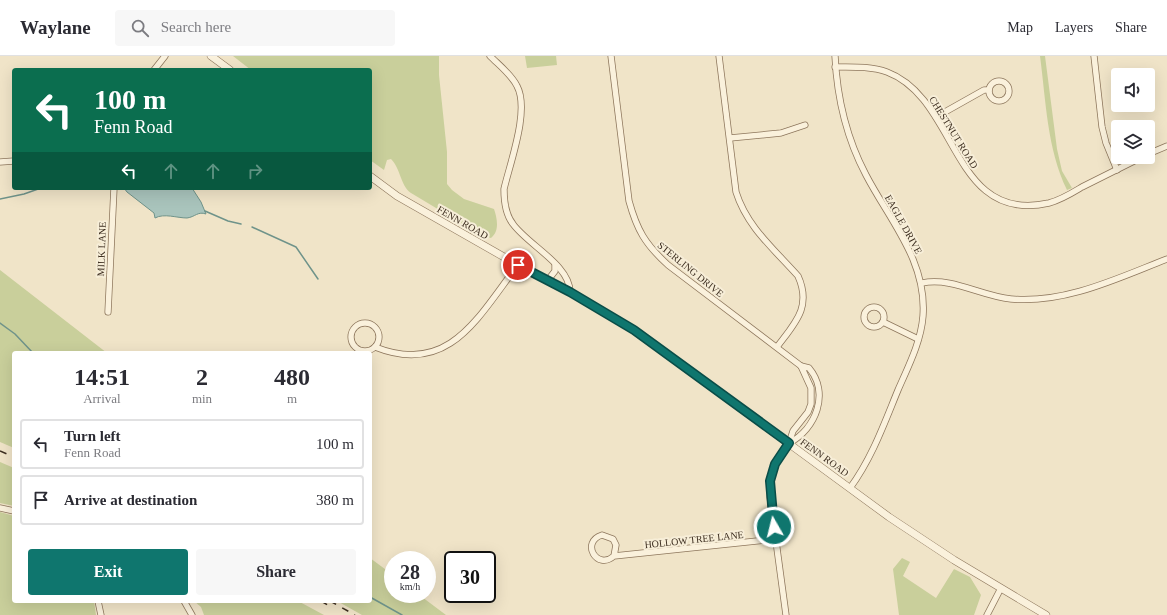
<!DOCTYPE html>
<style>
:root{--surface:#fff;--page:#f7f7f7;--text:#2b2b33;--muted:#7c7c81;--line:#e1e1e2;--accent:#0f766e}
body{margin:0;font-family:"Times New Roman",serif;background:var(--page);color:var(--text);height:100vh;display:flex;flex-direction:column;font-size:15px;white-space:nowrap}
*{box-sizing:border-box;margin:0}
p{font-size:13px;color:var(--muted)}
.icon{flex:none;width:22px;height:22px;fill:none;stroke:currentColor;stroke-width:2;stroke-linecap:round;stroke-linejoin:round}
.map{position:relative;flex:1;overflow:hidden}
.side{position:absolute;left:12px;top:295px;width:360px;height:252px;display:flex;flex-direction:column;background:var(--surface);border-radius:4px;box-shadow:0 4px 16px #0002}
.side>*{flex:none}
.hud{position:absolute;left:12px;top:12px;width:360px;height:122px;border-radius:4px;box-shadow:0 4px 16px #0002;background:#0b6e4f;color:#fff;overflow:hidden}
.fabs{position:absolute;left:1111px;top:12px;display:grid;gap:8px}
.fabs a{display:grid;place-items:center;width:44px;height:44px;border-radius:4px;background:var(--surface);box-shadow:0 4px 16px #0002;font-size:20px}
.speed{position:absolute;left:384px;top:495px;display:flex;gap:8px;font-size:20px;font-weight:700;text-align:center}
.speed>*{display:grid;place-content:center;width:52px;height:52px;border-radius:50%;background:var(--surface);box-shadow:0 4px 16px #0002;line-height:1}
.speed small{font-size:10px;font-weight:400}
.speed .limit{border:2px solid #111;border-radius:6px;background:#fff;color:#111}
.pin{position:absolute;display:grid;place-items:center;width:34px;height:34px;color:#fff;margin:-17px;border:2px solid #fff;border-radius:50%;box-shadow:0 1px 4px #0007}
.me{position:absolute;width:44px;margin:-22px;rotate:352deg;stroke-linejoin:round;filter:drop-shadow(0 0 3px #0008)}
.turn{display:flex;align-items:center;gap:14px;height:84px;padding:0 16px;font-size:18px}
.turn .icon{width:52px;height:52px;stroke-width:2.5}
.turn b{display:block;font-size:28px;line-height:34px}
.lanes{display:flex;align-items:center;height:38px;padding:0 16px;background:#0003;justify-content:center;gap:20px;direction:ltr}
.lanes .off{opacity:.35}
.eta{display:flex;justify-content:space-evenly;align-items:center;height:68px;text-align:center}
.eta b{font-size:24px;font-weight:600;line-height:28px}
.button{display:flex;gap:8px;margin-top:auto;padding:8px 16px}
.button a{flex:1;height:46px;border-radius:4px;background:var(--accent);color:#fff;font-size:16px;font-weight:600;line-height:46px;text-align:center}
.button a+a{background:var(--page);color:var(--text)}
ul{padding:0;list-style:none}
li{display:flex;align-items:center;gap:12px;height:50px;margin:0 8px 6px;padding:0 8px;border:2px solid var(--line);border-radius:4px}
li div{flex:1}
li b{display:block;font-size:15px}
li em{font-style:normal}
header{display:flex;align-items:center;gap:24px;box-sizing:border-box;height:56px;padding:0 20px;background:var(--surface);border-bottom:1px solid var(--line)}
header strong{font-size:19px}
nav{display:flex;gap:22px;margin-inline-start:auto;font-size:14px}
.search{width:280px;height:36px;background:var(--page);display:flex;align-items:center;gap:10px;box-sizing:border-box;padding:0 14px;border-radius:4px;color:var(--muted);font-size:15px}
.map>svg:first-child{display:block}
</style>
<header>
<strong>Waylane</strong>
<div class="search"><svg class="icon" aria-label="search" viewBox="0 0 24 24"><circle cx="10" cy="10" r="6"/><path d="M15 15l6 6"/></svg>Search here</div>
<nav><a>Map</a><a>Layers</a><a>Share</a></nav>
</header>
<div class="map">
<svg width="1167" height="559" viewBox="0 0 1167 559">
<rect width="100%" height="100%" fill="#f0e4c8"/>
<g fill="#c9cf9b">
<path d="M233,0H439V19L447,96V128L452,134L464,143L494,153C497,162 500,175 491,182L481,179L411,137C400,129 401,113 391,103L387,104L384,114L370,104V14H251Z"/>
<path d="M525,0H556L557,9L527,12Z"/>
<path d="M1040,0H1045L1057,93L1062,115L1072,132L1067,134C1047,93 1046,45 1040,0Z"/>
<path d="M0,214L107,297H14V392L0,386Z"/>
<path d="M0,406L14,412V450L0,447Z"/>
<path d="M0,456L14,460V545H94L96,559H0Z"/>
<path d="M370,502L393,519V538H418L446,559H362L337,545H370Z"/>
<path d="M902,502L910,506L903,520L936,542L954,513L970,521L981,539L974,559H899L893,513Z"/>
<path d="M194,545H298L324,559H204L201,551Z"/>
</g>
<path fill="#a9c4bc" stroke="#6f938a" d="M122,132H192L201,146L206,158C198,155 195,161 187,162C177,162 164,157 155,162L154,157L127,136L124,132Z"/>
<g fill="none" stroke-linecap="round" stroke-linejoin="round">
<g stroke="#6f938a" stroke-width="1.5">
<path d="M0,143L24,138L41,132"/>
<path d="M205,155L228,165L241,168"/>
<path d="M252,171L296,191L318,223"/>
<path d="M0,267L15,278L33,297"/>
<path d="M370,541L402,559"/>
</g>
<g stroke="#8d765c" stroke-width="7">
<g id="minor">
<path d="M490,0C499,9 511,18 517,30C530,54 510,107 504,133C504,145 505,158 513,168C528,189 570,209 570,236"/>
<path d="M611,0L629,145C637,174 645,188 668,209L801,310L809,312C830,337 816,373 789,387"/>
<path d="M719,0L736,136C747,171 774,193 798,220C812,251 795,267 777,291"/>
<path d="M835,0C837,41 847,83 866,119C890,165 927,205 923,260C921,286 908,311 898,334C884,368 872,402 850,432"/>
<path d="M1094,0L1102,71L1106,87L1117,114"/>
<path d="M835,11C852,11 871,10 887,16C959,43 951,169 1049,147C1061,144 1072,137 1082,131C1102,121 1122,111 1142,101"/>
<path d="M154,14L165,0"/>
<circle cx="999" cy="35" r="10"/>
<path d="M936,61L984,34H989"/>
<path d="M730,82L781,77L805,69"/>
<path d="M1148,98L1167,90"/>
<path d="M0,106L14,105"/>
<path d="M548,224L555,215V209"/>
<path d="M922,227C953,221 980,240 1011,243C1065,248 1118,222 1167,203"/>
<circle cx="874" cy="261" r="10"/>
<path d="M108,256L114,132"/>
<path d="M883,266L918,283"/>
<circle cx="365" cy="281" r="14"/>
<path d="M375,291C450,321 479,259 518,209"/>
<path d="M0,452L14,455"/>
<path d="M614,500L616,489L613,483L602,479C580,486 597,515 614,500L776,483"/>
<path d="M98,545L101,559"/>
<path d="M184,545L192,559"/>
<path d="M786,559L770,441V425L775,408L789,387L793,375L808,356L811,348V332L801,310"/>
<path d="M987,559L1001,532"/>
</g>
</g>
<g stroke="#8d765c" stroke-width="8">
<g id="tertiary">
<path d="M211,0L230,14"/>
<path d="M370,120L397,140L518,209L570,236L634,274L889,461L954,504L1046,559"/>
</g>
</g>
<use href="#minor" stroke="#faf1dc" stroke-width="5.5"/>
<use href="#tertiary" stroke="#faf1dc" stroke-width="7"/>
<g stroke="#3d2e20" stroke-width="1.5" stroke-dasharray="7 7" stroke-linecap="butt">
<path d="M0,395L14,401"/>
<path d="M321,545L333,552"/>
<path d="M330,545L355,559"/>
</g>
</g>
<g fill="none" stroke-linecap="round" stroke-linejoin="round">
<g stroke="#0a4d48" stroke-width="10">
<path id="route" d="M518,209L570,236L634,274L789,387L775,408L770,425L774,471"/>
</g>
<use href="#route" stroke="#0f766e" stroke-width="7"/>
</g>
<g text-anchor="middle" stroke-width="4" stroke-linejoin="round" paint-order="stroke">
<g font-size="10" fill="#3d2e20" stroke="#f7eed8">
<text transform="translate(954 76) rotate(58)" y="4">CHESTNUT ROAD</text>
<text transform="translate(463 166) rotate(30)" y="4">FENN ROAD</text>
<text transform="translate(904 168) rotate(61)" y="4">EAGLE DRIVE</text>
<text transform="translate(101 193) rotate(-88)" y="4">MILK LANE</text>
<text transform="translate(691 213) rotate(39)" y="4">STERLING DRIVE</text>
<text transform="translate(825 401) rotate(36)" y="4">FENN ROAD</text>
<text transform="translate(694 483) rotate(-6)" y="4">HOLLOW TREE LANE</text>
</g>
</g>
</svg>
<div class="fabs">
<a><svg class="icon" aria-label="sound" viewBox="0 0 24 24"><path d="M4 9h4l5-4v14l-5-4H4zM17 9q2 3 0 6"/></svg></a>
<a><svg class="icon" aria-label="layers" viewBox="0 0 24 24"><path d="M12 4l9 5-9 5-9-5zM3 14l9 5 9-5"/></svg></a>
</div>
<div class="speed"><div>28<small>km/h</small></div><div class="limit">30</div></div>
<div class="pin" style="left:518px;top:209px;background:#d93025"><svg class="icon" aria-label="arrive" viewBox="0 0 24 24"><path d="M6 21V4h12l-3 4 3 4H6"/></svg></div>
<svg class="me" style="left:774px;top:471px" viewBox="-20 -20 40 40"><circle r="17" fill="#0f766e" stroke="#fff" stroke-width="3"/><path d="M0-11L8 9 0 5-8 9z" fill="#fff"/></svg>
<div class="hud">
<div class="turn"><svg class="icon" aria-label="left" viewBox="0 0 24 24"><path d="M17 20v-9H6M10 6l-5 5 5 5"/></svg><div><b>100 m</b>Fenn Road</div></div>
<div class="lanes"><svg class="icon" aria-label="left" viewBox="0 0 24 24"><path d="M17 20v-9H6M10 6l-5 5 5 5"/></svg><svg class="icon off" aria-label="ahead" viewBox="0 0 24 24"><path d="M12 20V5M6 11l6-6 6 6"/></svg><svg class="icon off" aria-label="ahead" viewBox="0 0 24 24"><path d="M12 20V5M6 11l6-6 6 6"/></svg><svg class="icon off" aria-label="right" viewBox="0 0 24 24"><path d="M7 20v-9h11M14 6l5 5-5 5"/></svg></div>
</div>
<section class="side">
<div class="eta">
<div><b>14:51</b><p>Arrival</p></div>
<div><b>2</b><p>min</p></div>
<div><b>480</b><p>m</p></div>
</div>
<ul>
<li><svg class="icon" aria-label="left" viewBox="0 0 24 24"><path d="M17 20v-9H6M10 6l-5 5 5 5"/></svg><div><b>Turn left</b><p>Fenn Road</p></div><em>100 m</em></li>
<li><svg class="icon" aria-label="arrive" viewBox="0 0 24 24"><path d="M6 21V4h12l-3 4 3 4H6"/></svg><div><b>Arrive at destination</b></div><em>380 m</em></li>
</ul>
<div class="button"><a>Exit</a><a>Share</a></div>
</section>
</div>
